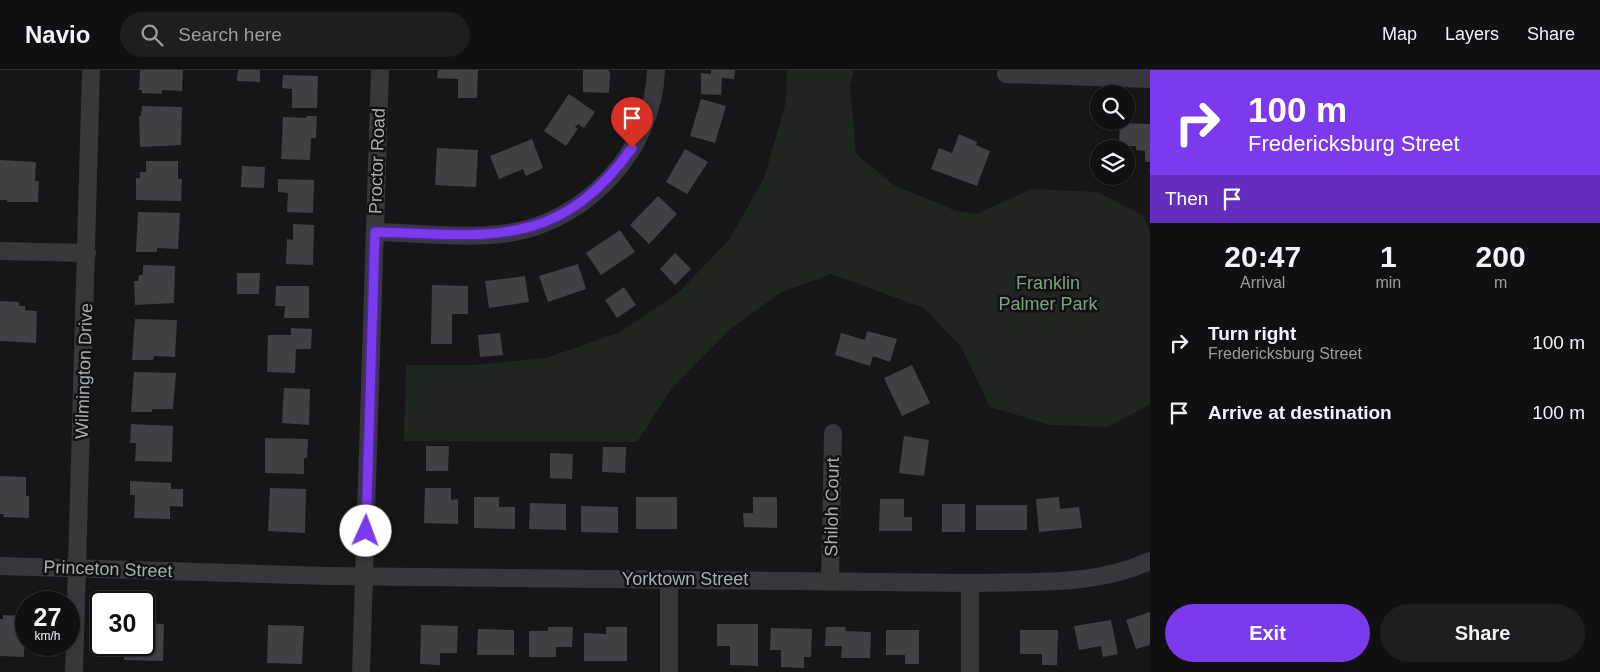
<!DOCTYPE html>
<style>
:root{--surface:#101012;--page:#1e1e20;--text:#f1f3f6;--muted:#9c9d9f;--line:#303032;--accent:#7c3aed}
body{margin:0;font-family:Helvetica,sans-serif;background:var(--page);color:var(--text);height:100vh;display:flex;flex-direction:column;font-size:19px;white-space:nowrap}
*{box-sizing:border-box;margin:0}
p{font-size:16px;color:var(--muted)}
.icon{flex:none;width:28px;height:28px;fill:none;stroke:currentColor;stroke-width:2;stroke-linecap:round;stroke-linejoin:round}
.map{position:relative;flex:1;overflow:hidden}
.sheet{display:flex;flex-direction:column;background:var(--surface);width:450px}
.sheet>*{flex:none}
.banner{background:#7c3aed;color:#fff;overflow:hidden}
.buttons{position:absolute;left:1090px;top:15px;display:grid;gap:10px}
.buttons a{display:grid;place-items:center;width:45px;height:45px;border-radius:50%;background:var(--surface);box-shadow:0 1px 4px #0004,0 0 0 1px var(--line);font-size:25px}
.speed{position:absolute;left:15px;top:521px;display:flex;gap:10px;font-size:25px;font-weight:700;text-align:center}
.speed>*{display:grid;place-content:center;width:65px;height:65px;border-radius:50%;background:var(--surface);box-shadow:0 1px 4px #0004,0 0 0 1px var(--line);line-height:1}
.speed small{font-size:12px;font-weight:400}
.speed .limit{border:2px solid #111;border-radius:8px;background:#fff;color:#111}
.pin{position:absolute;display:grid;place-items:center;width:42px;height:42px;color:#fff;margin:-51px -21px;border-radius:50% 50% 50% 0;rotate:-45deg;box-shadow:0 0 5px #0007}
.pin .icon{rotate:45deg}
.me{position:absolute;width:55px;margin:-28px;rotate:2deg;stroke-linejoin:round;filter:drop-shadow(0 0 4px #0008)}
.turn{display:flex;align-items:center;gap:18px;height:105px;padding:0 15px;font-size:22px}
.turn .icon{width:65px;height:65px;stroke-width:2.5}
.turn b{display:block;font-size:35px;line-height:42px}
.then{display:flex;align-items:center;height:48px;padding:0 15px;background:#0003;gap:10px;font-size:19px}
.eta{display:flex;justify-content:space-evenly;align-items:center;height:85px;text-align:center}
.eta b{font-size:30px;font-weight:800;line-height:35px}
.primary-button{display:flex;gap:10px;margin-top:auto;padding:10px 15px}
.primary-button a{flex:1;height:58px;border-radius:30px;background:var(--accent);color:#fff;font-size:20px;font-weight:800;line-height:58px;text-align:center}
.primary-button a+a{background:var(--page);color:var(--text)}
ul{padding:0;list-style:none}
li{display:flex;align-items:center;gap:15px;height:70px;padding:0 15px}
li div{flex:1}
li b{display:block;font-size:19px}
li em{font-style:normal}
header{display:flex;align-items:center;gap:30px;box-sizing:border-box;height:70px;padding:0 25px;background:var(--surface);border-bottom:1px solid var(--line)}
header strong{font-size:24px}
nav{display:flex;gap:28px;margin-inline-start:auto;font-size:18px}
.search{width:350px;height:45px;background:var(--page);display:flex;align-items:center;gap:12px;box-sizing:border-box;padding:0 18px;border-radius:28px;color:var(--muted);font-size:19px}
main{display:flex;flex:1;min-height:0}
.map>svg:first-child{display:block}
</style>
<header>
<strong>Navio</strong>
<div class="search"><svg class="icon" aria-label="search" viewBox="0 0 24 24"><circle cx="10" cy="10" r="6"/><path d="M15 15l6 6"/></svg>Search here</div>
<nav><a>Map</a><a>Layers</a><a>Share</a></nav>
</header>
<main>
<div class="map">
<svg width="1150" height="602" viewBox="0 0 1150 602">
<rect width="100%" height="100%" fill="#161618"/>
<path fill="#1e261f" d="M787,0H854L850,17L856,84L894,115L956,141L977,144L1031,119L1097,122L1142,145L1150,159V334L1108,357L1051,355L990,337L961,277L924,238L831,204L782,222L730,259L672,318L637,372L404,371L406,295H473L546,288L618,263L677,224L729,170L764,108L786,32Z"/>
<g fill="#404145">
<path d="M140,0H183L182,21L162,20V24L142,23V20H139Z"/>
<path d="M238,0H260V12L237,11Z"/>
<path d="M438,0H478L477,28H458V9L437,8Z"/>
<path d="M583,0H608L610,2L609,23L583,22Z"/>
<path d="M711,0H735L734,9L722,8L721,25L701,24V3L711,4Z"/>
<path d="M283,5L318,6L317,38H292V19L282,18Z"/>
<path d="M569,24L595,42L584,58L578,54L575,57L578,59L566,76L544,61Z"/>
<path d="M701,29L726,36L715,73L690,66Z"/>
<path d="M142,36L182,37L181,75L140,77L139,46H141Z"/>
<path d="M307,46H317L316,68H311L310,90L281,89L283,47L306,48Z"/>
<path d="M1120,53L1150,54V92H1145V81L1136,80V76H1119Z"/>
<path d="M959,64L977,72L976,75L990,81L977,116L931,99L939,78L952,83Z"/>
<path d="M532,69L543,98L526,106L523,99L499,109L490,86Z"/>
<path d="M437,78L478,80L476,117L435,115Z"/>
<path d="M685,79L708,92L687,124L666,112Z"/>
<path d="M0,90L36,92L35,111H39L38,132H7V130H0Z"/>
<path d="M146,91H178V109H182L181,131L136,130V108H140V102H146Z"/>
<path d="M242,96L265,97L264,118L241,117Z"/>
<path d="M278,109L314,110L313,143L287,142L288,123L278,122Z"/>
<path d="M658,126L677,144L649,174L630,155Z"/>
<path d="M138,142L180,143L178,179L157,178V182H136Z"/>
<path d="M293,154L314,155L313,195L286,194L287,169L293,170Z"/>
<path d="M620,160L635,182L601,205L586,183Z"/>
<path d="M675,183L691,199L675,215L660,199Z"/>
<path d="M578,194L586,219L548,232L539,206Z"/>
<path d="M143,195L175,196L174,233L135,235L134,211H138L139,205H143Z"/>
<path d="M237,203H260L259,224H237Z"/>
<path d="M525,206L529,232L489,238L485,211Z"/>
<path d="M432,215L468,216V244H452V274H431Z"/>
<path d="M276,216H309V248H284L285,236H275Z"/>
<path d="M624,217L636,235L617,248L605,230Z"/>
<path d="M0,231L19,232V236H25V240L37,241L36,273L0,271Z"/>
<path d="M135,249L177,250L175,287L154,286L153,290H132Z"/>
<path d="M291,258L312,259L311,279H296L295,303L267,302L268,265H291Z"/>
<path d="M867,261L897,269L890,292L873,286L870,296L835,285L841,263L865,270Z"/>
<path d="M500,263L503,285L480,287L478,265Z"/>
<path d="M912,295L930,333L902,346L884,308Z"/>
<path d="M134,302L176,303L173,339H152V342H131Z"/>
<path d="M284,318L310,319L309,355L282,353Z"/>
<path d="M131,354L173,356L172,392L135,391L136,373H130Z"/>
<path d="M904,366L929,370L924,406L899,403Z"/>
<path d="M265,368L308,369L307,388H304V404L265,403Z"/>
<path d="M426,376H449L448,401H426Z"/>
<path d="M603,377H626L625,403L602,402Z"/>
<path d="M550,383L573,384L572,409L550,408Z"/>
<path d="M0,406L26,407V426H29V448L3,447L4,444H0Z"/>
<path d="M130,411L171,413V419H183V437L170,436V449L134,448L135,425H130Z"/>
<path d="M270,418L306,419L305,463L268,461Z"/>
<path d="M425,418H451V430L458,429V454L424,453Z"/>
<path d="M474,427H499V437H515V459L474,458Z"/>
<rect x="636" y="427" width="41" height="32"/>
<path d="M753,427H777V458L744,457L743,443H753Z"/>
<path d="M1059,427L1060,439L1079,437L1082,458L1039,462L1036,429Z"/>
<path d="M880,429H904V447H912V461H879Z"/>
<path d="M530,433L566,434V460L529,459Z"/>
<rect x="942" y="434" width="23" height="28"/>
<rect x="976" y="435" width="51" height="25"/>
<path d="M581,436L618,437V463L581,462Z"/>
<path d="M1150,542V575L1136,579L1126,550Z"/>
<path d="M3,545L25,546L24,587L0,586V549H3Z"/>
<path d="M1111,550L1118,584L1103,587L1101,576L1079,580L1074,556Z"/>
<path d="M144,553L164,554L163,591L124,590V575H144Z"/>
<path d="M717,554H758V596L730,595V576H717Z"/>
<path d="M268,555L304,556L302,594L267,593Z"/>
<path d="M421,555L458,556L457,583H440V595L420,594Z"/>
<path d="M548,557H573L572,577H556V587H529V561H548Z"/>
<path d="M606,557H627V591H584V563L606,564Z"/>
<path d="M826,557H846L845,561L871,562L870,588H841L842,576H825Z"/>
<path d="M771,558L812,559L811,587H804V598L781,597V580H770Z"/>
<path d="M478,559L514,560V585H477Z"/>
<path d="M886,560H919V594H905V585H886Z"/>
<path d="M1020,560H1058L1057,595H1042V584H1020Z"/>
</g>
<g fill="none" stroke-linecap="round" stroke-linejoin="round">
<g stroke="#37383d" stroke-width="18">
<path d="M1006,4L1150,9"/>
<path d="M375,162C419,163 466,169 509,163C587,151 654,79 656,0"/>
<path d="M0,181L87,183"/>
<path d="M0,496L328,506L970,513C1031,511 1093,517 1150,491"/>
<path d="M830,510L833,363"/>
<path d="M74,602L91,0"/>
<path d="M361,602L380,0"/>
<path d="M669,602V509"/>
<path d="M970,602V513"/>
</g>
</g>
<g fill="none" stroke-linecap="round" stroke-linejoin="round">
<g stroke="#51269a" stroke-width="12">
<path id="route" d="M366,461L375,162C488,165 558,181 632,78"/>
</g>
<use href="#route" stroke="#7c3aed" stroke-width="9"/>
</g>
<g text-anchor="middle" stroke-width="5" stroke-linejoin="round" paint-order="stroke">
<g font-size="18" fill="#a8adb8" stroke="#111113">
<text transform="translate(377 91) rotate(-88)" y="6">Proctor Road</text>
<text transform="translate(84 301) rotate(-88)" y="6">Wilmington Drive</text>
<text transform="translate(832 437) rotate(-89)" y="6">Shiloh Court</text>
<text transform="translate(108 499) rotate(2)" y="6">Princeton Street</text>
<text x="685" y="515">Yorktown Street</text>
</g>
<g font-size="18" fill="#7fa381" stroke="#111113">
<text x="1048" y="219">Franklin<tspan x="1048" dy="21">Palmer Park</tspan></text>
</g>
</g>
</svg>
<div class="buttons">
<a><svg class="icon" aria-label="search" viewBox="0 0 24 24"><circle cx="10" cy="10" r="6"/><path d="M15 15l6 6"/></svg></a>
<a><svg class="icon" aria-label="layers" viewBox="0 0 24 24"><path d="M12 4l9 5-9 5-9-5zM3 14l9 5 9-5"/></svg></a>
</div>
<div class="speed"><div>27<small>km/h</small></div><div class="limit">30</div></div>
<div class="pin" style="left:632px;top:78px;background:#d93025"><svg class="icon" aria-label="arrive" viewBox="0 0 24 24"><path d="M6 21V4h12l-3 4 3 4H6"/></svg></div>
<svg class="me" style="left:366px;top:461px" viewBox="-20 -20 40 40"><circle r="19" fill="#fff"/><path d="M0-13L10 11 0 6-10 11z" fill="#7c3aed"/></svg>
</div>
<section class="sheet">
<div class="banner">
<div class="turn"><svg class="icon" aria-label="right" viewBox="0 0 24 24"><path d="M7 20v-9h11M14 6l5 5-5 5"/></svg><div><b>100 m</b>Fredericksburg Street</div></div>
<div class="then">Then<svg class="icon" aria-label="arrive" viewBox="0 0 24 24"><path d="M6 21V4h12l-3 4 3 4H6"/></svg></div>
</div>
<div class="eta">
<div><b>20:47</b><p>Arrival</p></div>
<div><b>1</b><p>min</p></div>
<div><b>200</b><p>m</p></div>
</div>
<ul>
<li><svg class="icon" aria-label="right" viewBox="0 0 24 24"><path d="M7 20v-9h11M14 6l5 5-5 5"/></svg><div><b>Turn right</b><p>Fredericksburg Street</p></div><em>100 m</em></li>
<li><svg class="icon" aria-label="arrive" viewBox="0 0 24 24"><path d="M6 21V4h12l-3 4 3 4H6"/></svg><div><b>Arrive at destination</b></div><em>100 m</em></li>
</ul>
<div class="primary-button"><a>Exit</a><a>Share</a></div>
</section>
</main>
